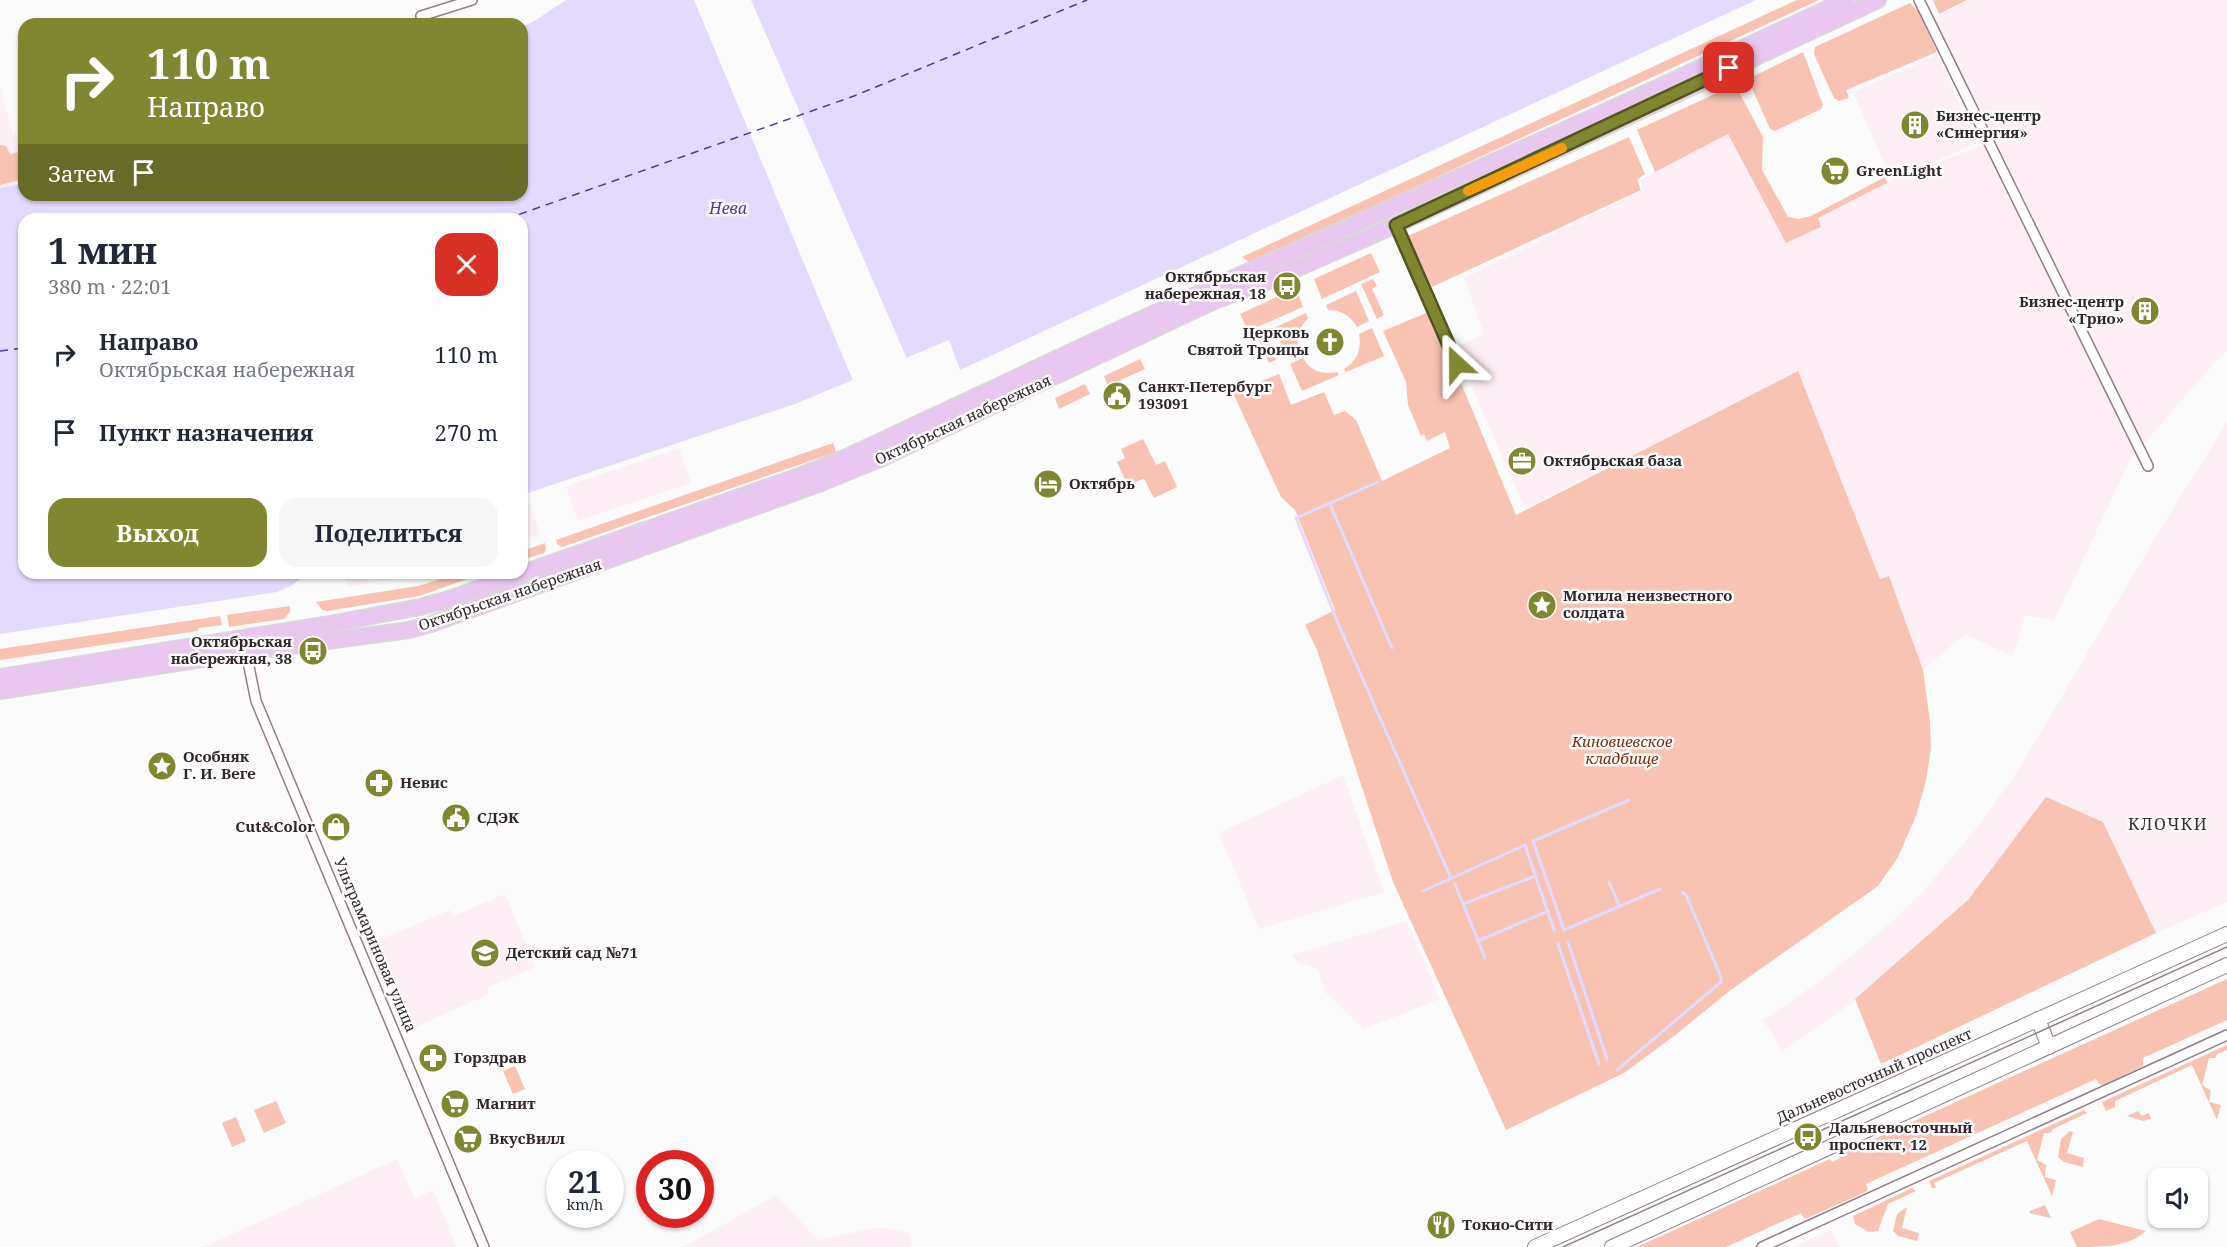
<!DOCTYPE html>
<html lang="ru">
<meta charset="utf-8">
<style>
:root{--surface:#fff;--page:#f6f6f7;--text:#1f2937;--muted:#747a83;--accent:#818631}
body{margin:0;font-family:"Noto Serif",serif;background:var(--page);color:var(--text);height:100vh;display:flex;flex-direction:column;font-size:22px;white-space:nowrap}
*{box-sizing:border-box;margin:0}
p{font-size:20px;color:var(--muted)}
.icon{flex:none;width:33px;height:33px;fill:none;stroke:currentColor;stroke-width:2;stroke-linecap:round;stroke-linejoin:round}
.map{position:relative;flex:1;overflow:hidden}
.details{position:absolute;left:18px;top:213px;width:510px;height:366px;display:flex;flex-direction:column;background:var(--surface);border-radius:18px;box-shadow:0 2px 4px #0004}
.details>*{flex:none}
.top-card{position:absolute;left:18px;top:18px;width:510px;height:183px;border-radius:18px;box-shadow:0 2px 4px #0004;background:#818631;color:#fff;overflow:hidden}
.buttons{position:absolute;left:2148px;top:1168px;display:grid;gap:12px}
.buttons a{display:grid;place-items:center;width:60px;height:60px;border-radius:12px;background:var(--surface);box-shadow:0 2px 4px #0004;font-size:30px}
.speed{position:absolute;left:546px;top:1150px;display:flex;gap:12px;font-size:30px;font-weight:700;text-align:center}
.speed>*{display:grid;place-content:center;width:78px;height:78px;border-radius:50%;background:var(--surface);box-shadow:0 2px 4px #0004;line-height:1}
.speed small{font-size:15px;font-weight:400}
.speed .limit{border:9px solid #d22;background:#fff;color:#111}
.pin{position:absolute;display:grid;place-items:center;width:51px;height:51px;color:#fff;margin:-26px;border-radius:12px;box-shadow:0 3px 9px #0006}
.me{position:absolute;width:66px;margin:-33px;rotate:336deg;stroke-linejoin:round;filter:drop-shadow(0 0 4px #0008)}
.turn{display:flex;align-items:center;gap:21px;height:126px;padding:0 30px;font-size:27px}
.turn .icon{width:78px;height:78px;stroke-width:2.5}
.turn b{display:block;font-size:42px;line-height:51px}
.then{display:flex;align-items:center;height:57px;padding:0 30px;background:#0003;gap:12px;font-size:22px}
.round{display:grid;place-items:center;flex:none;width:63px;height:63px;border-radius:18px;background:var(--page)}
.summary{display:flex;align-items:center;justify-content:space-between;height:102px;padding:0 30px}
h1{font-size:36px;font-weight:700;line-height:45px}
.primary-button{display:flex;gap:12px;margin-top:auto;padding:12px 30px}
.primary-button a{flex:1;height:69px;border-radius:18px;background:var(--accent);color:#fff;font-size:24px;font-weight:700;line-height:69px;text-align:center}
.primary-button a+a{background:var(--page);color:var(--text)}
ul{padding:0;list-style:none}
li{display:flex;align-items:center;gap:18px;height:78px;padding:0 30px}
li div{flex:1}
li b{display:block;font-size:22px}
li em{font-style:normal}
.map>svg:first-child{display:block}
</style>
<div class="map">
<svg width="2227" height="1247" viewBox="0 0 2227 1247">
<rect width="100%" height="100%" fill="#fbfbfb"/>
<g fill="#feeff6">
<path d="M1970,0H2227V351L2216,361L2131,458L2054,621L2025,615L2013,657L1965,634L1923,670L1889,576L1880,579L1798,371L1525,509L1455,348L1484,334L1464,278L1643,190L1640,180L1728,134L1786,243L1821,227L1818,218L1892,181L1853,92L1937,55L1977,143L1893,180L1993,141L1931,19Z"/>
<path d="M0,85L12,133H15L17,139L24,138V183L0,188Z"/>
<path d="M2227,422V902L2156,933L2103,822L2047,798L1968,900L1850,1004L1783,1051L1763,1020L1822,980L1888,925L1921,894L1984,819L2020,767L2162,526Z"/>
<path d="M679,448L691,483L578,521L566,486Z"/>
<path d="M527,496L540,534L522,540V497Z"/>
<path d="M345,573H423L348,587Z"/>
<path d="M1343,775L1384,892L1259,929L1219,833Z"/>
<path d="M505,894L536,967L487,988L489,994L411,1029L375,942L450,910L453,916Z"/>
<path d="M1407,921L1440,999L1364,1029L1325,992L1318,969L1296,962L1292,955Z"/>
<path d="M397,1159L415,1199L433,1190L456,1247H204Z"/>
<path d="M776,1195L818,1240L880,1227L909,1233L912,1247H683Z"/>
<path d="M1831,1230L1839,1247H1793Z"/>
</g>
<g fill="#f8c3b3">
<path d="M1797,0H1819L1253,262H1249L1242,257Z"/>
<path d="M1933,0H1967L1939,14Z"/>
<path d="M1910,3L1919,12L1937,52L1846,90L1849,98L1839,101L1834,98L1814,54L1815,47Z"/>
<path d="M1803,52L1823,105L1821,109L1775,131L1770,129L1748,79Z"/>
<path d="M1732,86L1739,92L1763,137L1762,170L1788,217L1799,219L1811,216L1885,177L1887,183L1818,218L1821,227L1786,243L1728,134L1655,172L1637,130Z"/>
<path d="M1629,137L1645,174L1637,180L1641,190L1432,287L1408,236Z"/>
<path d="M0,145L6,146L10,154L24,151V179L0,185Z"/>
<path d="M1371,253L1380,272L1322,299L1314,279Z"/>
<path d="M1373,279L1377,286L1372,289L1384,315L1377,319L1361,284Z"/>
<path d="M1296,288L1303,307L1248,331L1240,314Z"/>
<path d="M1356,291L1369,321L1357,327C1351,316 1341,310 1328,310L1326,305Z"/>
<path d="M1431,311L1516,515L1798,371L1880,579L1889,576L1923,670L1930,722L1931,748L1926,781L1916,816L1898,857L1878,886L1732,989L1674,1036L1624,1073L1506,1130L1393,882L1317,650L1305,625L1335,610L1295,510L1281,497L1233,393L1279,374L1291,405L1324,392L1334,415L1345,411L1356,420L1382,481L1450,448L1445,432L1427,441L1424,434L1421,436L1408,405L1406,382L1383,331Z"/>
<path d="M1306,313L1308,318C1298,328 1296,339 1299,352L1287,358L1274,328Z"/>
<path d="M1372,328L1384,356L1346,372L1344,369C1357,361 1362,349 1359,334Z"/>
<path d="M1263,329L1277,359L1269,363L1256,333Z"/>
<path d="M1303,358C1310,371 1323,375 1337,372L1339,375L1302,391L1290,364Z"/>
<path d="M1140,359L1145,369L1108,386L1104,376Z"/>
<path d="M1085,384L1090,394L1059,409L1055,398Z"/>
<path d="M1143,439L1156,465L1165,461L1177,487L1154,498L1144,479L1127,484L1117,462L1125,458L1121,449Z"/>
<path d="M833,443L836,452L562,547L557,544L556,540Z"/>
<path d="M545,543L546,549L544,553L522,560V551Z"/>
<path d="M461,573H484L419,596L327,611L322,610L316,602L418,586Z"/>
<path d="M290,606V612L284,619L229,627L227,615Z"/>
<path d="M220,616L222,625L198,628V631L0,660V649Z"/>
<path d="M2046,797L2103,822L2156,933L1881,1064L1855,999L1968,900Z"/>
<path d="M2227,979V1020L2143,1058V1066L2103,1085L2099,1084L2096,1079L1866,1184L1868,1190L1866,1192L1807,1218H1804L1801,1213L1726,1247H1637L1830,1159L1832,1162L1840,1158L1839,1155Z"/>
<path d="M2227,1045V1050L2217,1054L2215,1058H2209L2202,1085L2211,1091L2209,1102L2221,1105L2217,1120L2192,1065L2115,1101V1107L2106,1111L2102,1102Z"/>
<path d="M515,1066L525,1089L513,1094L503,1071Z"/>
<path d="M276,1101L286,1123L264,1133L254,1110Z"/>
<path d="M2084,1110L2087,1113L2053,1129L2050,1133H2044L2037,1160L2046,1165L2045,1177L2056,1180L2052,1196L2027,1141L1934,1183L1936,1188H1932L1929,1181Z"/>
<path d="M2138,1111L2142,1116L2149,1113L2151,1119L2143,1121L2127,1116Z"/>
<path d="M236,1117L246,1141L232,1147L222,1123Z"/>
<path d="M2070,1131L2073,1132L2067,1153L2084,1158L2083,1167L2064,1162L2058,1157L2061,1139Z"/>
<path d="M1912,1188L1916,1191L1888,1204L1878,1231L1869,1232L1855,1224L1853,1216Z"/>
<path d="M2045,1205L2051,1218L2029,1213L2030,1211Z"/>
<path d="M1907,1207L1902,1228L1919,1233L1917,1241L1898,1236L1893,1231L1897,1214Z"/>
<path d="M2099,1219L2146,1231C2129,1247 2102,1247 2077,1247L2070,1232Z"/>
</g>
<path fill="#e3dafd" d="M566,0H1756L960,370L949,340L795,404L522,495V219H24V573H308L291,586L277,592L0,634V188L24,183V195H522V26L531,23Z"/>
<path fill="#fbfbfb" d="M694,0H751L908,361L854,383Z"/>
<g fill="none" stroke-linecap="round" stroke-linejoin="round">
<g stroke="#e3dafd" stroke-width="3">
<path d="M1378,482L1296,518L1337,621L1451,878"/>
<path d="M1330,504L1392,648"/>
<path d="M1629,800L1533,841L1564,930L1660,889"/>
<path d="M1609,882L1620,907"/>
<path d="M1455,884L1485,958"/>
<path d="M1423,891L1525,845L1554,930"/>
<path d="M1463,904L1535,876"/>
<path d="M1478,941L1548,911"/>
<path d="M1568,942L1607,1059"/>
<path d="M1558,944L1599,1064"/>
<path d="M1617,1070L1721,982V977L1686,895L1682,892"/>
</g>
<g stroke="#5a3596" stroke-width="1.5" stroke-dasharray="8 6" stroke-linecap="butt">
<path d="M506,219L854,96L1087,0"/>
<path d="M0,351L24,348"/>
</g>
<g stroke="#947b87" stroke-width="12">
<g id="minor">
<path d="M1919,0L2148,466"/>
<path d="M421,16L472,0"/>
<path d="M1396,225L1457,364"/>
<path d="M246,652L256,701L484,1247"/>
<path d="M1762,1247L2227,1035"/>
</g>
</g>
<g stroke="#947b87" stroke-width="16">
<g id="secondary">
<path d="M2038,1019L2049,1047"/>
<path d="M1535,1247L2227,934"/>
<path d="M1612,1247L2227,965"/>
</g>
</g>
<g stroke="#dad8d9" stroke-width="18">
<g id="primary">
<path d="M0,677L324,625L420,607L446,600L799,476L849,456L1133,323L1618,106L1846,0"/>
<path d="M0,691L246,652L409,630L431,624L821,483L880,459L1214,301L1266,282L1396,225L1878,0"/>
</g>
</g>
<use href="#minor" stroke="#fff" stroke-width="9"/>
<use href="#secondary" stroke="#fff" stroke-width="14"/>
<use href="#primary" stroke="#e9c8ef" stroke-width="15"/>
<path stroke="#8c8689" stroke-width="1.5" d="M1563,1247L2227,947"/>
</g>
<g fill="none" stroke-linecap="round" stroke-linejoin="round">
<g stroke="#545720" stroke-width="15">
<path id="route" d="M1457,364L1396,225L1729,68"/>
</g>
<use href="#route" stroke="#818631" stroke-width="10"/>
<path stroke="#f59e0b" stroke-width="10" d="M1468,191L1562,148"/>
</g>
<defs>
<g id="building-disc" transform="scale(1.5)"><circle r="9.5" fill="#818631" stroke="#fbfbfb"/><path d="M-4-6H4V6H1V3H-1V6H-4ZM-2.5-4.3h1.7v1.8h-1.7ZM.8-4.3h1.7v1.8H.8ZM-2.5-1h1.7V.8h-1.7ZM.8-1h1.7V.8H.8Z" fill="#fff"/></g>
<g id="supermarket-disc" transform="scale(1.5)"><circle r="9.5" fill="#818631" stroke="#fbfbfb"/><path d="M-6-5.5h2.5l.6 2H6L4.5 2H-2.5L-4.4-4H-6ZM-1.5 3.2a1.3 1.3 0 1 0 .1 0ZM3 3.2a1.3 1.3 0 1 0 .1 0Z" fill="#fff"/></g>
<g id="bus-disc" transform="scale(1.5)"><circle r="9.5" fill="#818631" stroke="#fbfbfb"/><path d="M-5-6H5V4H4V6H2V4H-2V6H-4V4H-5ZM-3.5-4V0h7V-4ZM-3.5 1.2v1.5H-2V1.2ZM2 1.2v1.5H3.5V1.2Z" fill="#fff"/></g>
<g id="church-disc" transform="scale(1.5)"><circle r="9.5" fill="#818631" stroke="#fbfbfb"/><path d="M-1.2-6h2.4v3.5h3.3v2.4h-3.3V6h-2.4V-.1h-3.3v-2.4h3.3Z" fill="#fff"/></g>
<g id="civic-disc" transform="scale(1.5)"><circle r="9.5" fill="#818631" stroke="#fbfbfb"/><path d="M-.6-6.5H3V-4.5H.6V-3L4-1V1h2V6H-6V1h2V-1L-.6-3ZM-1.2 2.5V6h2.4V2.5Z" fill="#fff"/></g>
<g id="office-disc" transform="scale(1.5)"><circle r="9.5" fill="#818631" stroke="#fbfbfb"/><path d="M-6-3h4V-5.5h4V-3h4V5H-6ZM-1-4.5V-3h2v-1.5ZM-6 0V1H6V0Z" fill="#fff"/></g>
<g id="hotel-disc" transform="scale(1.5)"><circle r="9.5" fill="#818631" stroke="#fbfbfb"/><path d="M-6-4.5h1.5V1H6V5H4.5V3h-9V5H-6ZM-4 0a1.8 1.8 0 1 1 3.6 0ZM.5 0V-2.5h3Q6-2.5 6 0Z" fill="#fff"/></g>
<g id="sight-disc" transform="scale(1.5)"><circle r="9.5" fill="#818631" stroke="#fbfbfb"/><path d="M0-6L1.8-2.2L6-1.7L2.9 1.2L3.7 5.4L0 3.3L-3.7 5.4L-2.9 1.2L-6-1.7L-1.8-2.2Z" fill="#fff"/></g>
<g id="pharmacy-disc" transform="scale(1.5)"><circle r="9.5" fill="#818631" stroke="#fbfbfb"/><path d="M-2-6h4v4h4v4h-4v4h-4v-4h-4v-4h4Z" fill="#fff"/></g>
<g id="shop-disc" transform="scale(1.5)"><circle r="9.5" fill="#818631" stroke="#fbfbfb"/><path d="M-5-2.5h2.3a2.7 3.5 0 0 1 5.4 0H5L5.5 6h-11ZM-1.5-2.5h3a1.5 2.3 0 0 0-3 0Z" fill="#fff"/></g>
<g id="school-disc" transform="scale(1.5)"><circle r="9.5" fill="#818631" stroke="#fbfbfb"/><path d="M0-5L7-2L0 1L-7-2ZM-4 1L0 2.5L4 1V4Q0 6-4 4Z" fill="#fff"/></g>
<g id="restaurant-disc" transform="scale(1.5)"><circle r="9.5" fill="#818631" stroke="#fbfbfb"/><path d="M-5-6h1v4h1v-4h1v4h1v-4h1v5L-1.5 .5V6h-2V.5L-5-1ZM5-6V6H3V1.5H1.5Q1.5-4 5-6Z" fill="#fff"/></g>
</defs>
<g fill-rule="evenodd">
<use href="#building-disc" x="1915" y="125"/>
<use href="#supermarket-disc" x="1835" y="171"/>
<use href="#bus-disc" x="1287" y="286"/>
<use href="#building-disc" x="2145" y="311"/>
<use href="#church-disc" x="1330" y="342"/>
<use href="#civic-disc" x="1117" y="396"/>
<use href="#office-disc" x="1522" y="461"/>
<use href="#hotel-disc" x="1048" y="484"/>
<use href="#sight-disc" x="1542" y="605"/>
<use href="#bus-disc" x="313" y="651"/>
<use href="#sight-disc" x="162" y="766"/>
<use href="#pharmacy-disc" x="379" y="783"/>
<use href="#civic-disc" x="456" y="818"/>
<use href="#shop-disc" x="336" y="827"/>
<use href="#school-disc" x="485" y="953"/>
<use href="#pharmacy-disc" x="433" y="1058"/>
<use href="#supermarket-disc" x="455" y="1104"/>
<use href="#bus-disc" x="1808" y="1137"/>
<use href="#supermarket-disc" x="468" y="1139"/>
<use href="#restaurant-disc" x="1441" y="1225"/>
</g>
<g text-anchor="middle" stroke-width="5" stroke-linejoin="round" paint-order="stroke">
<g font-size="15" font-weight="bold" fill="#30262b" stroke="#fbfbfb" text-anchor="start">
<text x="1936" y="121">Бизнес-центр<tspan x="1936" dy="17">«Синергия»</tspan></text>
<text x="1856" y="176">GreenLight</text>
<text x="1266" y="282" text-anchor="end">Октябрьская<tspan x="1266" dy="17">набережная, 18</tspan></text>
<text x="2124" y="307" text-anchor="end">Бизнес-центр<tspan x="2124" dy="17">«Трио»</tspan></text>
<text x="1309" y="338" text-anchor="end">Церковь<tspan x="1309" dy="17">Святой Троицы</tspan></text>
<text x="1138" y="392">Санкт-Петербург<tspan x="1138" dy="17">193091</tspan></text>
<text x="1543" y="466">Октябрьская база</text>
<text x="1069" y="489">Октябрь</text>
<text x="1563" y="601">Могила неизвестного<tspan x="1563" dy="17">солдата</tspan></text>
<text x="292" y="647" text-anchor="end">Октябрьская<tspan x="292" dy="17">набережная, 38</tspan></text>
<text x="183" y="762">Особняк<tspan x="183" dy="17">Г. И. Веге</tspan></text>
<text x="400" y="788">Невис</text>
<text x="477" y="823">СДЭК</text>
<text x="315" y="832" text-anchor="end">Cut&amp;Color</text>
<text x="506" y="958">Детский сад №71</text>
<text x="454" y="1063">Горздрав</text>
<text x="476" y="1109">Магнит</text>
<text x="1829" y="1133">Дальневосточный<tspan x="1829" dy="17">проспект, 12</tspan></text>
<text x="489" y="1144">ВкусВилл</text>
<text x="1462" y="1230">Токио-Сити</text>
</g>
<g font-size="15" fill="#30262b" stroke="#fbfbfb">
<text transform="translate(963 420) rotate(-25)" y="5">Октябрьская набережная</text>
<text transform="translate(510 595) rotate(-19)" y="5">Октябрьская набережная</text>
<text transform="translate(375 945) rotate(67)" y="5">Ультрамариновая улица</text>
<text transform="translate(1874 1076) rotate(-24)" y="5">Дальневосточный проспект</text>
</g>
<g font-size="15" font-style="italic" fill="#7c280c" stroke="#fbfbfb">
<text x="1622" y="747">Киновиевское<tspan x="1622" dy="17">кладбище</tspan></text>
</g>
<g font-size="16" font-style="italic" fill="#5a3596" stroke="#fbfbfb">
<text x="728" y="214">Нева</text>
</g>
<g font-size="16" letter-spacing="1.5" fill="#3c2732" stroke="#fbfbfb">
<text x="2168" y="830">КЛОЧКИ</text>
</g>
</g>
</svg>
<div class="buttons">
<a><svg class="icon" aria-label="sound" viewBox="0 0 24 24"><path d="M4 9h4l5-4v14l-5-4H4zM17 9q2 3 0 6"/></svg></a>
</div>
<div class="speed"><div>21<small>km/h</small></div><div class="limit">30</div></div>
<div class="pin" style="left:1729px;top:68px;background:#d93025"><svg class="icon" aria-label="arrive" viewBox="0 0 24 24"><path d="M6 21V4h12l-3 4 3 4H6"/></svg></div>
<svg class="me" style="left:1457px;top:364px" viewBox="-20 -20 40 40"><path d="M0-17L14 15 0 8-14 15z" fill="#818631" stroke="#fff" stroke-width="4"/></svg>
<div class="top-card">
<div class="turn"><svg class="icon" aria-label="right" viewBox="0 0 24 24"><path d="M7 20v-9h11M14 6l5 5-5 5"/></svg><div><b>110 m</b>Направо</div></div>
<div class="then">Затем<svg class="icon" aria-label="arrive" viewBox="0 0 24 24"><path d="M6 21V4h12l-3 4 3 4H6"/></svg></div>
</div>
<section class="details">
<div class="summary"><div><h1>1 мин</h1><p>380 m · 22:01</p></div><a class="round" style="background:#d93025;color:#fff"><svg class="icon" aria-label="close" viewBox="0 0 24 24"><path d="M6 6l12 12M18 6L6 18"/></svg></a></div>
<ul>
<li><svg class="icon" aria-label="right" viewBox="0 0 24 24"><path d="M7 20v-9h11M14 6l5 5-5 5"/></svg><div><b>Направо</b><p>Октябрьская набережная</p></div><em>110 m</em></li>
<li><svg class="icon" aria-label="arrive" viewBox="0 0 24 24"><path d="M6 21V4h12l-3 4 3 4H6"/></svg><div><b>Пункт назначения</b></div><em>270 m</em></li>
</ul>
<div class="primary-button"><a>Выход</a><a>Поделиться</a></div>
</section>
</div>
